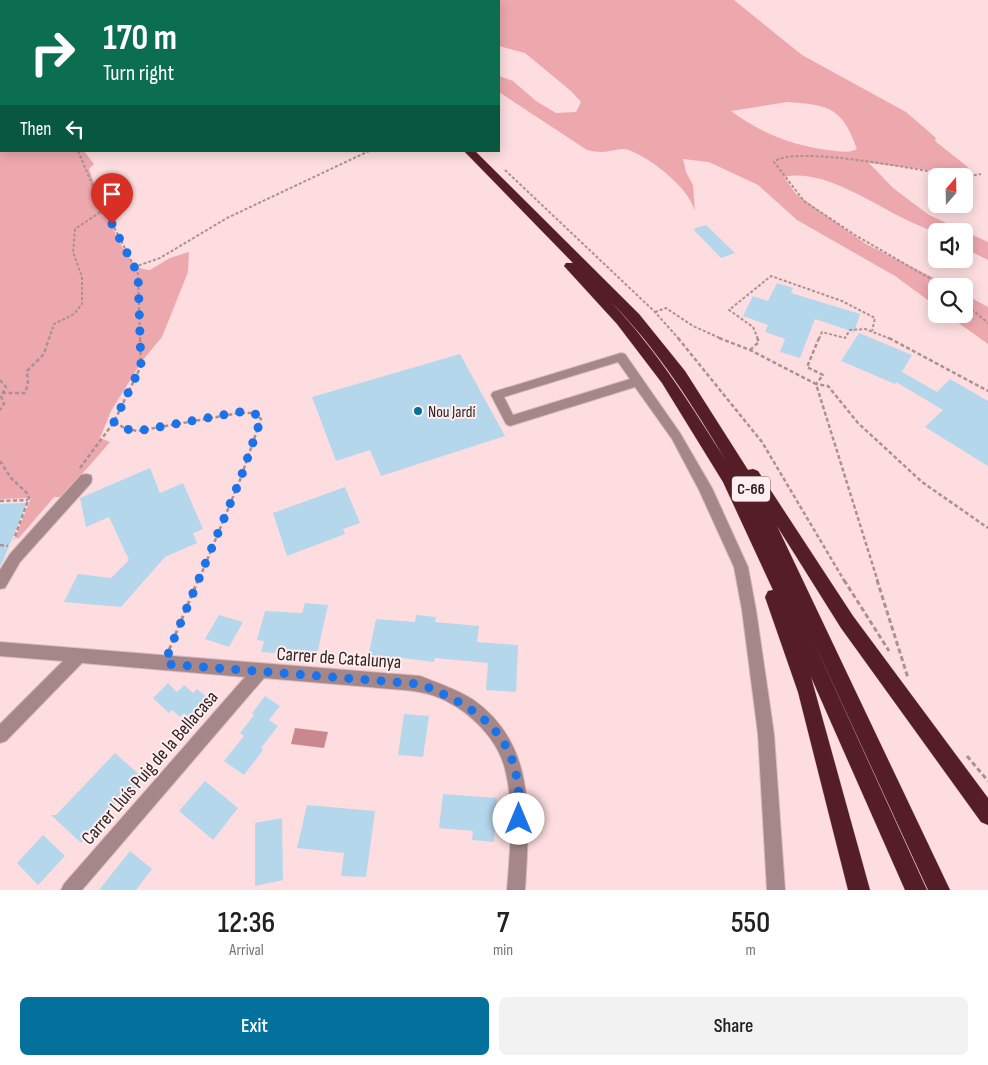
<!DOCTYPE html>
<meta charset="utf-8">
<style>
:root{--surface:#fff;--page:#f2f2f2;--text:#222;--muted:#767676;--accent:#03719c}
body{margin:0;font-family:"Sofia Sans Condensed",sans-serif;background:var(--page);color:var(--text);height:100vh;display:flex;flex-direction:column;font-size:19px;white-space:nowrap}
*{box-sizing:border-box;margin:0}
p{font-size:16px;color:var(--muted)}
.icon{flex:none;width:28px;height:28px;fill:none;stroke:currentColor;stroke-width:2;stroke-linecap:round;stroke-linejoin:round}
.map{position:relative;height:890px;overflow:hidden}
.sheet{display:flex;flex-direction:column;background:var(--surface);flex:1}
.sheet>*{flex:none}
.banner{position:absolute;left:0px;top:0px;width:500px;height:152px;box-shadow:0 2px 12px #0003;background:#0b6e4f;color:#fff;overflow:hidden}
.needle{width:32px;rotate:20deg}
.fabs{position:absolute;left:928px;top:168px;display:grid;gap:10px}
.fabs a{display:grid;place-items:center;width:45px;height:45px;border-radius:8px;background:var(--surface);box-shadow:0 2px 12px #0003;font-size:25px}
.pin{position:absolute;display:grid;place-items:center;width:42px;height:42px;color:#fff;margin:-51px -21px;border-radius:50% 50% 50% 0;rotate:-45deg;box-shadow:0 0 5px #0007}
.pin .icon{rotate:45deg}
.me{position:absolute;width:55px;margin:-28px;rotate:0deg;stroke-linejoin:round;filter:drop-shadow(0 0 4px #0008)}
.turn{display:flex;align-items:center;gap:18px;height:105px;padding:0 20px;font-size:22px}
.turn .icon{width:65px;height:65px;stroke-width:2.5}
.turn b{display:block;font-size:35px;line-height:42px}
.then{display:flex;align-items:center;height:48px;padding:0 20px;background:#0003;gap:10px;font-size:19px}
.eta{display:flex;justify-content:space-evenly;align-items:center;height:85px;text-align:center}
.eta b{font-size:30px;font-weight:600;line-height:35px}
.cta{display:flex;gap:10px;margin-top:auto;padding:10px 20px}
.cta a{flex:1;height:58px;border-radius:8px;background:var(--accent);color:#fff;font-size:20px;font-weight:600;line-height:58px;text-align:center}
.cta a+a{background:var(--page);color:var(--text)}
.map>svg:first-child{display:block}
</style>
<div class="map">
<svg width="988" height="890" viewBox="0 0 988 890">
<rect width="100%" height="100%" fill="#fddddf"/>
<g fill="#eda8ae" fill-rule="evenodd">
<path d="M406,0H734L802,55L906,112L936,138L935,141L969,168L960,174L869,163L893,188L929,215L988,242V260L964,248V231C955,231 941,233 934,231C889,218 830,166 784,177L796,194L866,244L950,286H936V306L895,276L797,220L758,185L709,162L683,159L686,172L693,185L695,211C688,187 652,159 629,150C620,147 611,152 602,152C597,152 592,151 587,150L499,92V76L513,81L536,101L556,113L576,112L581,102L571,91L525,53L499,46V1ZM787,102C829,105 842,107 857,149C847,154 839,151 827,150C789,144 763,134 731,111Z"/>
<path d="M0,125L1,151H84L94,164L89,169C97,190 121,257 138,267C141,269 147,270 150,270L170,258L189,252L188,272L162,337L142,361L111,411L100,438L110,442L62,497H54L19,538H15L31,498L0,499Z"/>
<path d="M964,294L988,307V344L946,314H964Z"/>
</g>
<path fill="#ca888e" d="M295,728L328,732L324,748L291,744Z"/>
<g fill="#b5d7eb">
<path d="M706,225L735,253L721,258L693,229Z"/>
<path d="M777,283L793,288L791,293L860,314L854,332L815,319L800,358L780,352L785,339L765,332L768,325L743,316L753,296L768,301Z"/>
<path d="M859,333L912,355L902,372L937,392L950,379L988,401V466L925,427L943,410L896,382L895,384L841,361Z"/>
<path d="M460,354L505,436L381,476L370,450L336,461L312,397Z"/>
<path d="M150,468L160,493L183,483L203,529L193,533L197,543L165,557L121,607L64,602L78,574L111,578L129,560L109,517L86,527L80,498Z"/>
<path d="M345,487L360,523L343,529L345,534L287,556L273,513Z"/>
<path d="M27,503L2,563L0,566V504Z"/>
<path d="M305,603L328,605L317,654L279,651L278,653L261,652L264,641L257,640L265,611L302,613Z"/>
<path d="M219,615L243,622L229,647L205,639Z"/>
<path d="M416,615L436,617L435,622L479,626L477,642L518,645L516,692L486,690L488,663L435,658L434,662L395,657L394,660L368,658L376,619L415,622Z"/>
<path d="M168,683L177,692L184,685L193,693L197,689L215,704L196,724L184,713L180,717L172,710L169,713L153,698Z"/>
<path d="M265,696L280,706L269,720L278,726L261,748L263,750L244,775L224,761L244,736L240,733L254,715L252,713Z"/>
<path d="M404,714L429,716L423,757L398,755Z"/>
<path d="M115,753L144,779L131,794L128,790L81,843L51,815H56Z"/>
<path d="M205,781L238,808L213,840L179,811Z"/>
<path d="M443,794L497,798L494,842L472,840L473,831L439,828Z"/>
<path d="M307,805L375,811L366,877L341,876L344,853L297,848Z"/>
<path d="M282,818L283,880L255,886V823Z"/>
<path d="M43,835L65,856L38,885L17,863Z"/>
<path d="M130,851L152,869L136,890H99Z"/>
</g>
<g fill="none" stroke-linecap="round" stroke-linejoin="round">
<g stroke="#d8bbbd" stroke-width="2">
<g id="minor">
<path d="M1,118V124L0,125V119Z"/>
<path d="M621,353L625,354L680,433L712,488L748,567L756,610L774,734L785,890H767L758,734L742,610L734,567L699,490L672,439L635,387L510,426L506,424L491,395L493,392ZM618,362L630,379L513,415L504,397Z"/>
<path d="M86,474L91,475L92,479L91,483L20,562L5,588L0,589V570L10,554L81,475Z"/>
<path d="M0,642L420,676C438,683 456,689 472,699C538,744 529,821 525,890H507C510,850 515,808 505,769C496,732 456,698 419,692C403,689 386,689 370,687C334,684 299,681 264,678L82,890H61L64,884L245,677L82,663L6,741L0,743V724L63,661L0,656Z"/>
</g>
</g>
<g stroke="#d8bbbd" stroke-width="1">
<g id="highway">
<path d="M312,0H321L322,1H313Z"/>
<path d="M464,151H475L639,314L685,371L748,470L753,469L758,471L853,616L988,798V825L981,822L841,628L777,526L950,890H928L811,636L927,890H905L811,677L870,890H848L798,692L765,597L768,591L773,590L723,482L662,383L617,324L564,266L566,263H573ZM610,301C658,349 693,406 728,464C692,407 657,350 610,301Z"/>
</g>
</g>
<g stroke="#aa9192" stroke-width="2" stroke-dasharray="3 2" stroke-linecap="butt">
<path d="M78,151L92,184L138,274L140,339"/>
<path d="M505,170L655,312L679,339"/>
<path d="M964,177L981,174"/>
<path d="M134,267L160,258L227,218L369,151"/>
<path d="M943,286L855,235L804,201L774,162C792,144 926,171 954,176"/>
<path d="M964,303L988,323"/>
<path d="M655,312L666,308L693,326L722,339"/>
<path d="M49,339L54,324L74,314L82,304V277L73,252L75,229L105,209"/>
<path d="M758,339L753,327L729,310L771,276L842,301L875,318L872,331"/>
<path d="M819,339L822,332L845,338L850,330L865,329L891,339"/>
</g>
<g stroke="#aa9192" stroke-width="2.5" stroke-dasharray="4 2.5" stroke-linecap="butt">
<path d="M140,338L141,366L114,422L126,429L138,431L239,413H254L261,419L240,480L198,582"/>
<path d="M678,338L762,442L845,582"/>
<path d="M719,338L750,350L816,384L878,582"/>
<path d="M819,338L807,367L823,375L816,384L828,386L858,423L922,482L988,528"/>
<path d="M889,338L988,391"/>
<path d="M750,350L759,342L757,338"/>
<path d="M0,380L6,387L1,396L4,404L0,410"/>
<path d="M2,393H25L28,384L27,371L44,354L49,338"/>
<path d="M0,461L11,478L28,494L29,498L14,539"/>
<path d="M80,468L114,422"/>
<path d="M0,501L28,500"/>
<path d="M0,545L8,546"/>
</g>
<g stroke="#aa9192" stroke-width="3" stroke-dasharray="5 3" stroke-linecap="butt">
<path d="M844,580L889,651"/>
<path d="M877,580L908,678"/>
<path d="M169,650L198,580"/>
<path d="M967,756L988,781"/>
</g>
<use href="#minor" fill="#a58789" fill-rule="evenodd"/>
<use href="#highway" fill="#551e27" fill-rule="evenodd"/>
</g>
<g fill="none" stroke-linecap="round" stroke-linejoin="round">
<path stroke="#1a73e8" stroke-width="9" stroke-dasharray="0 16.2" d="M112,224L138,274L141,366L114,422L126,429L138,431L239,412L254,413L261,419L240,480L169,651L166,664L420,684C488,711 523,741 519,819"/>
</g>
<circle fill="#03719c" stroke="#ffeeef" stroke-width="2" cx="418" cy="411" r="5"/>
<g text-anchor="middle" stroke-width="4" stroke-linejoin="round" paint-order="stroke">
<rect fill="#ffeeef" stroke="#6f5f60" stroke-width="1" x="732" y="476.5" width="38" height="25" rx="4"/>
<g font-size="15" font-weight="bold" fill="#312223">
<text x="751" y="494">C-66</text>
</g>
<g font-size="16" fill="#312223" stroke="#ffeeef" text-anchor="start">
<text x="428" y="417">Nou Jardí</text>
</g>
<g font-size="19" fill="#312223" stroke="#ffeeef">
<text transform="translate(339 657) rotate(4)" y="7">Carrer de Catalunya</text>
<text transform="translate(149 767) rotate(-49)" y="7">Carrer Lluís Puig de la Bellacasa</text>
</g>
</g>
</svg>
<div class="fabs">
<a><svg class="needle" viewBox="-14 -14 28 28"><path d="M0-13l5 13h-10z" fill="#e53935"/><path d="M0 13l5-13h-10z" fill="#767676"/></svg></a>
<a><svg class="icon" aria-label="sound" viewBox="0 0 24 24"><path d="M4 9h4l5-4v14l-5-4H4zM17 9q2 3 0 6"/></svg></a>
<a><svg class="icon" aria-label="search" viewBox="0 0 24 24"><circle cx="10" cy="10" r="6"/><path d="M15 15l6 6"/></svg></a>
</div>
<div class="pin" style="left:112px;top:224px;background:#d93025"><svg class="icon" aria-label="arrive" viewBox="0 0 24 24"><path d="M6 21V4h12l-3 4 3 4H6"/></svg></div>
<svg class="me" style="left:519px;top:819px" viewBox="-20 -20 40 40"><circle r="19" fill="#fff"/><path d="M0-13L10 11 0 6-10 11z" fill="#1a73e8"/></svg>
<div class="banner">
<div class="turn"><svg class="icon" aria-label="right" viewBox="0 0 24 24"><path d="M7 20v-9h11M14 6l5 5-5 5"/></svg><div><b>170 m</b>Turn right</div></div>
<div class="then">Then<svg class="icon" aria-label="left" viewBox="0 0 24 24"><path d="M17 20v-9H6M10 6l-5 5 5 5"/></svg></div>
</div>
</div>
<section class="sheet">
<div class="eta">
<div><b>12:36</b><p>Arrival</p></div>
<div><b>7</b><p>min</p></div>
<div><b>550</b><p>m</p></div>
</div>
<div class="cta"><a>Exit</a><a>Share</a></div>
</section>
